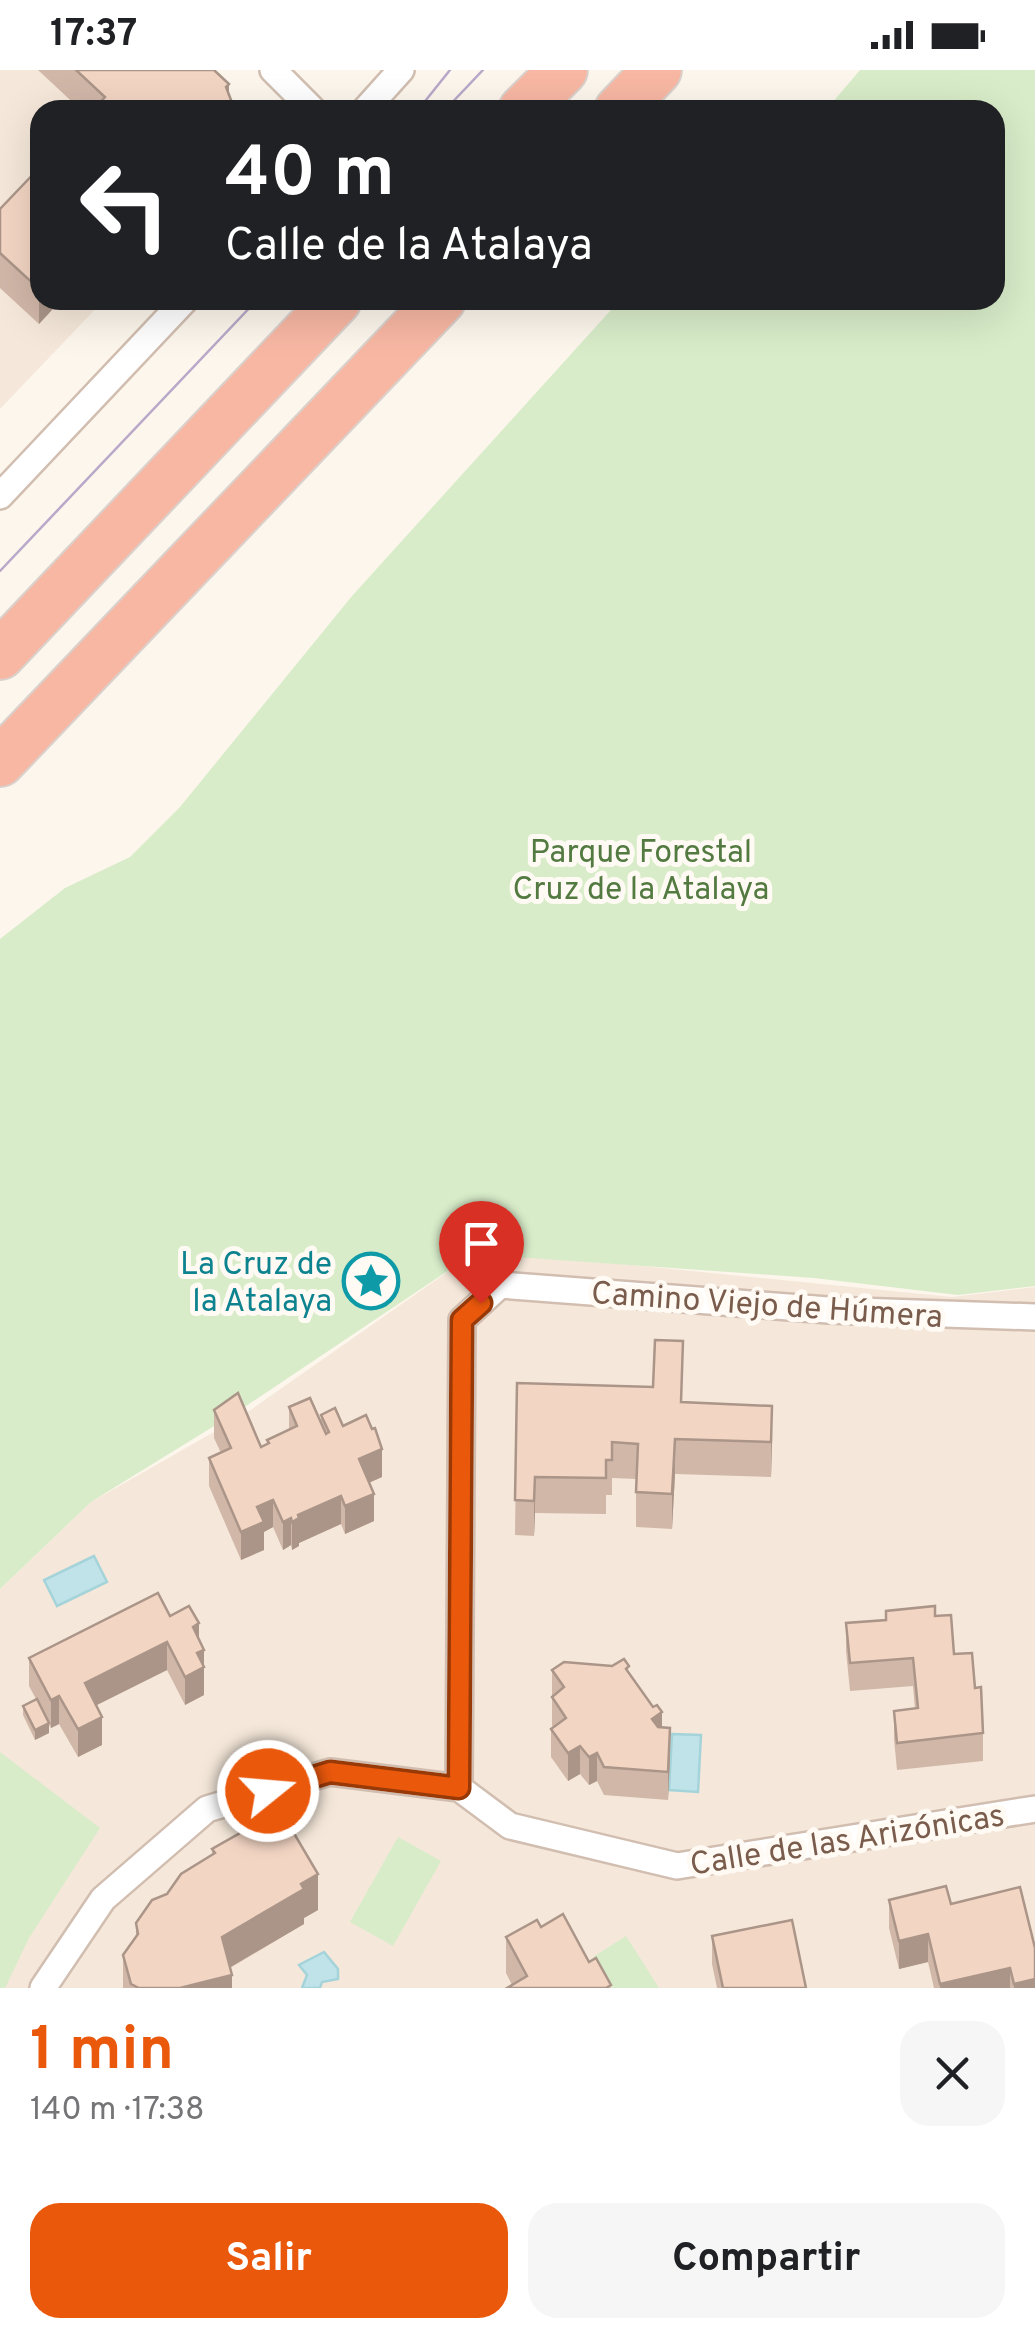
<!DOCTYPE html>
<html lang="es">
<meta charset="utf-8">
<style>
:root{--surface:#fff;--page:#f6f6f6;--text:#202124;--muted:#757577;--accent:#ea580c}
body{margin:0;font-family:Overpass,sans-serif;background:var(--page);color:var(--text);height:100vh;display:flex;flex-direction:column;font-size:38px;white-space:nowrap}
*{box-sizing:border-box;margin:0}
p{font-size:32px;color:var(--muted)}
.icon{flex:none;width:55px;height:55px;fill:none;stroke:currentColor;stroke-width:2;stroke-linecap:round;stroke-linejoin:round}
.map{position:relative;height:1918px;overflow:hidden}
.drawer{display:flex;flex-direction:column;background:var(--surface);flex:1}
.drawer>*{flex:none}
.guide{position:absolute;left:30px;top:30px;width:975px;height:210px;border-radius:30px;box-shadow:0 10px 40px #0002;background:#202124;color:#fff;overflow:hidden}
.pin{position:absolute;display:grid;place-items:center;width:85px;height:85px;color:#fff;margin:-102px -42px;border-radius:50% 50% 50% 0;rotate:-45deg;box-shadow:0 0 10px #0007}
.pin .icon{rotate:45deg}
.me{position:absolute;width:110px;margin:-55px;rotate:73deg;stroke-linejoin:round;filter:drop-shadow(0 0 8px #0008)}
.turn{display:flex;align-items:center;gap:35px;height:210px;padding:0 30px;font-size:45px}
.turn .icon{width:130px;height:130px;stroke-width:2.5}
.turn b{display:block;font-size:70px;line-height:85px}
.round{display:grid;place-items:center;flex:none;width:105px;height:105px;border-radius:30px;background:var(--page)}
.head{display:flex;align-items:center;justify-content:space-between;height:170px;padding:0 30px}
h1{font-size:60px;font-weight:700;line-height:75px;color:var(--accent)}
.button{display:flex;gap:20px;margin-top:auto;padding:20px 30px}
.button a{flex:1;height:115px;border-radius:30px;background:var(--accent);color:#fff;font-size:40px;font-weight:700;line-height:115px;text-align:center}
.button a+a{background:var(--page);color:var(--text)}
.status{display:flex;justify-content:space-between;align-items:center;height:70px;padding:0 50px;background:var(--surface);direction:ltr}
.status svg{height:28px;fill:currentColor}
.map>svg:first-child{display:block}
</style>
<div class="status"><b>17:37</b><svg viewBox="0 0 49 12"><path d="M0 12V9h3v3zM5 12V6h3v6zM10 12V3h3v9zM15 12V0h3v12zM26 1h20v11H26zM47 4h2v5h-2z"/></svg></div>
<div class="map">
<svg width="1035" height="1918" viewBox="0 0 1035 1918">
<rect width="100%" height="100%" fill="#fdf6ec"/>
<g fill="#f5e8da">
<path d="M0,0H184L230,40H40V230H104L0,339Z"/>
<path d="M473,1184L552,1187L952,1227L1035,1217V1918H0V1519L91,1432L242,1346Z"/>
</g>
<g fill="#d8ecc9">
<path d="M860,0H1035V1216L958,1225L814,1208L473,1184L240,1340L91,1432L0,1519V869L65,818L130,787L180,737L352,526L620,230H995V40H826Z"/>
<path d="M0,1682L100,1758L29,1868L5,1918H0Z"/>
<path d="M398,1767L441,1791L393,1876L350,1852Z"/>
<path d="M626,1866L659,1918H612L593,1887Z"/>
</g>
<g fill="#bfe3e8" stroke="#a5d3da" stroke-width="2.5">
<path d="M94,1486L107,1512L57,1536L44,1510Z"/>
<path d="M672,1664L701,1665L698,1722L669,1720Z"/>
<path d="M324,1882L338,1899V1909L322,1912L320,1918H302L307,1905L299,1895Z"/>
</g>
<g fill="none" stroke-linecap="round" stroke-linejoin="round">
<g stroke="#d1beb0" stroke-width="30">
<g id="minor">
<path d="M273,0L313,40"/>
<path d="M365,40L401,0"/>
<path d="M0,426L185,230"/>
<path d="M459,1718L462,1250L500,1215L828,1240L1035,1247"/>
<path d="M43,1918L103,1829L207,1739L330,1702L459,1718L510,1756L677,1796L1035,1739"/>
</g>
</g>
<g stroke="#dad1cd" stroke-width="52">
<g id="motorway">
<path d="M523,40L563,0"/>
<path d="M619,40L657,0"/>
<path d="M0,585L337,230"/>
<path d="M0,692L441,230"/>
</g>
</g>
<use href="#minor" stroke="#fff" stroke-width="25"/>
<use href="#motorway" stroke="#f7b7a3" stroke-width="48"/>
<g stroke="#b9a8c9" stroke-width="2.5">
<path d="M418,40L450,0"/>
<path d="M445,40L483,0"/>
<path d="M0,501L257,230"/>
</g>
</g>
<g fill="#d1b7a8">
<path d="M38,0H214L229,24L231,40H81Z"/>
<path d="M40,97V230H61L39,254L0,218V139Z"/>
<path d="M517,1313L682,1333L772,1371L771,1407L675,1404L672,1459L636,1457V1409L612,1408V1425H606V1444L535,1443L534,1466L515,1465Z"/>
<path d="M289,1337L321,1353V1345L343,1356L382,1407L369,1413L374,1451L345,1464L341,1454L299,1473V1476L292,1480L291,1475L283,1480L273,1457L264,1462V1480L241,1490L209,1416V1388L221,1383L214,1368V1340L261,1377L267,1374V1370L289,1360Z"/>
<path d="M170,1546L199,1570L204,1580V1625L185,1635L167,1600L96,1635L102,1675L78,1687L59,1654L51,1658L49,1655V1663L35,1670L23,1645V1636L36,1629L29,1616V1588Z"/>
<path d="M935,1546L954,1584L975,1618L983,1651V1691L897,1700L894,1669V1641L915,1639L913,1616L850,1621L846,1581V1553Z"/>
<path d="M552,1600L629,1603L662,1657L670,1685L668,1730L604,1725L597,1711L589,1715L580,1704L568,1711L551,1687V1659L553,1657L552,1655Z"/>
<path d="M212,1779L318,1840L304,1848V1854L230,1898L232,1918H123V1885L136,1866V1853L167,1824L212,1785Z"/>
<path d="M889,1830L951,1834L1035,1918H934L928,1892L899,1899L889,1858Z"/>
<path d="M541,1857L589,1892L611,1918L512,1915L506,1903V1867Z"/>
<path d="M712,1866L806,1918H717L712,1894Z"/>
</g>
<g fill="#aa9588">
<path d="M229,14V32L231,30V40H221L226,17Z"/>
<path d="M40,217V230H61L39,254V219Z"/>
<path d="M772,1336V1371L771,1407V1372Z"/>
<path d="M675,1369V1404L672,1459V1424Z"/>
<path d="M382,1379V1407L359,1417V1389Z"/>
<path d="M535,1407V1443L534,1466V1431Z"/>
<path d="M374,1424V1451L345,1464V1436Z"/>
<path d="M341,1426V1454L299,1473V1476L292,1480V1452L298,1445Z"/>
<path d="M273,1430V1457L264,1462V1480L241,1490V1462L257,1437Z"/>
<path d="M291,1448V1475L283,1480V1452Z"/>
<path d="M199,1553V1581L193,1557Z"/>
<path d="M167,1572V1600L85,1641V1613Z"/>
<path d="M204,1580V1625L185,1635V1607L197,1583Z"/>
<path d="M59,1626V1654L51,1658V1630Z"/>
<path d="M662,1642V1670L652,1649Z"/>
<path d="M102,1647V1675L78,1687V1659Z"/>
<path d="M49,1653V1663L35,1670V1660Z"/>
<path d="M670,1658V1685L668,1730V1702Z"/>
<path d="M580,1676V1704L568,1711V1683Z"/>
<path d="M597,1683V1711L589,1715V1687Z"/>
<path d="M318,1804V1840L304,1848V1854L222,1902V1867Z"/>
<path d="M928,1864V1892L899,1899V1871Z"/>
<path d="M1010,1898V1918H940V1914Z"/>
<path d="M232,1905V1918H180Z"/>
<path d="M1035,1909V1918H1014V1914Z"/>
</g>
<g fill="#f3d5c3" stroke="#aa9588" stroke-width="2.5">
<path d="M76,0H214L229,14L226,17L231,30L221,40H93L105,27Z"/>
<path d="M40,97V217L39,219L0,183V139Z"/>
<path d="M655,1270L683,1271L681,1332L772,1336L771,1372L675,1369L672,1424L636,1422L638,1374L612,1372V1390H606V1408L535,1407L534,1431L515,1430L517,1313L653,1317Z"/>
<path d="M238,1323L261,1377L269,1373L267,1370L297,1356L289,1337L310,1328L326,1364L329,1362L321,1345L335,1338L343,1356L366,1345L372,1359L375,1358L382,1379L359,1389L374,1424L345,1436L341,1426L298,1445L299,1448L292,1452L291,1448L283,1452L273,1430L257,1437L264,1452L241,1462L209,1388L231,1378L214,1340Z"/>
<path d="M158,1523L170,1546L189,1536L199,1553L193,1557L204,1580L197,1583L204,1597L185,1607L167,1572L85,1613L102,1647L78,1659L59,1626L51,1630L29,1588Z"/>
<path d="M935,1536V1546L951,1545L954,1584L972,1583L975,1618L981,1617L983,1663L897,1673L894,1641L918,1638L913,1588L850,1593L846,1553L886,1550V1541Z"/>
<path d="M624,1589L629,1596L626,1599L653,1637L657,1635L662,1642L652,1649L658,1657L670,1658L668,1702L604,1697L597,1683L589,1687L580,1676L568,1683L551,1659L566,1648L552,1627L564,1617L552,1600L564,1592L612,1596Z"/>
<path d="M37,1629L49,1653L35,1660L23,1636Z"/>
<path d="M282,1743L318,1804L301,1814L304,1819L222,1867L232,1905L180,1918H139L131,1914L123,1885L138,1864L136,1853L152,1830L167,1824L181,1804L215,1783L212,1779L263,1750L265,1753Z"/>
<path d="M946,1816L951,1834L1020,1817L1035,1878V1909L1014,1914L1010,1898L940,1914L928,1864L899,1871L889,1830Z"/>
<path d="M563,1844L589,1892L596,1888L611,1915L606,1918H507L527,1906L506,1867L537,1850L541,1857Z"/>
<path d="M792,1850L806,1918H723L712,1866Z"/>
</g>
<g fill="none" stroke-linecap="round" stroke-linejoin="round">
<g stroke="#983908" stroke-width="25">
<path id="route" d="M268,1721L330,1702L459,1718L462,1250L481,1233"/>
</g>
<use href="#route" stroke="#ea580c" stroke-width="18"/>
</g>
<defs>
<g id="sight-ring" transform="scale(2.875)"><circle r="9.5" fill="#fffaf3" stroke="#0f9aa8" stroke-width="1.5"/><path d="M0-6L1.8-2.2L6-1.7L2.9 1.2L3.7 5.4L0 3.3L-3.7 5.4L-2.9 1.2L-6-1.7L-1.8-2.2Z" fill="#0f9aa8"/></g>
</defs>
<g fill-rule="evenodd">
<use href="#sight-ring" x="371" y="1211"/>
</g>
<g text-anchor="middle" stroke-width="10" stroke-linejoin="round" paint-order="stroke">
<g font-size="32" fill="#537a41" stroke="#fffaf3">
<text x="641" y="792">Parque Forestal<tspan x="641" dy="37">Cruz de la Atalaya</tspan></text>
</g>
<g font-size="32" fill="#0d838f" stroke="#fffaf3" text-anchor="end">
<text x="332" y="1204">La Cruz de<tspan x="332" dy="37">la Atalaya</tspan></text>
</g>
<g font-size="32" fill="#7a5c4d" stroke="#fffaf3">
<text transform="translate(767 1234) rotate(4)" y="11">Camino Viejo de Húmera</text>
<text transform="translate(847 1769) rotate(-9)" y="11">Calle de las Arizónicas</text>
</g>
</g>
</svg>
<div class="pin" style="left:481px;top:1233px;background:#d93025"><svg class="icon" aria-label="arrive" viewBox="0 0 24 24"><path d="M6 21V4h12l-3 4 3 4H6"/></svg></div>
<svg class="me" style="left:268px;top:1721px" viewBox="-20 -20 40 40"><circle r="17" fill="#ea580c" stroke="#fff" stroke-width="3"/><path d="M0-11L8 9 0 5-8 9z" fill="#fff"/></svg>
<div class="guide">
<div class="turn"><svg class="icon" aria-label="left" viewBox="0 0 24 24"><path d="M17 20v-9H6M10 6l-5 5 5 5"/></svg><div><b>40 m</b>Calle de la Atalaya</div></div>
</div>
</div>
<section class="drawer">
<div class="head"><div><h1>1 min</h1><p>140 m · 17:38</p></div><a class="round"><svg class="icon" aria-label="close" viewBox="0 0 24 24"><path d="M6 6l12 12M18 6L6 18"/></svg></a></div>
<div class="button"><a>Salir</a><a>Compartir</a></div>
</section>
